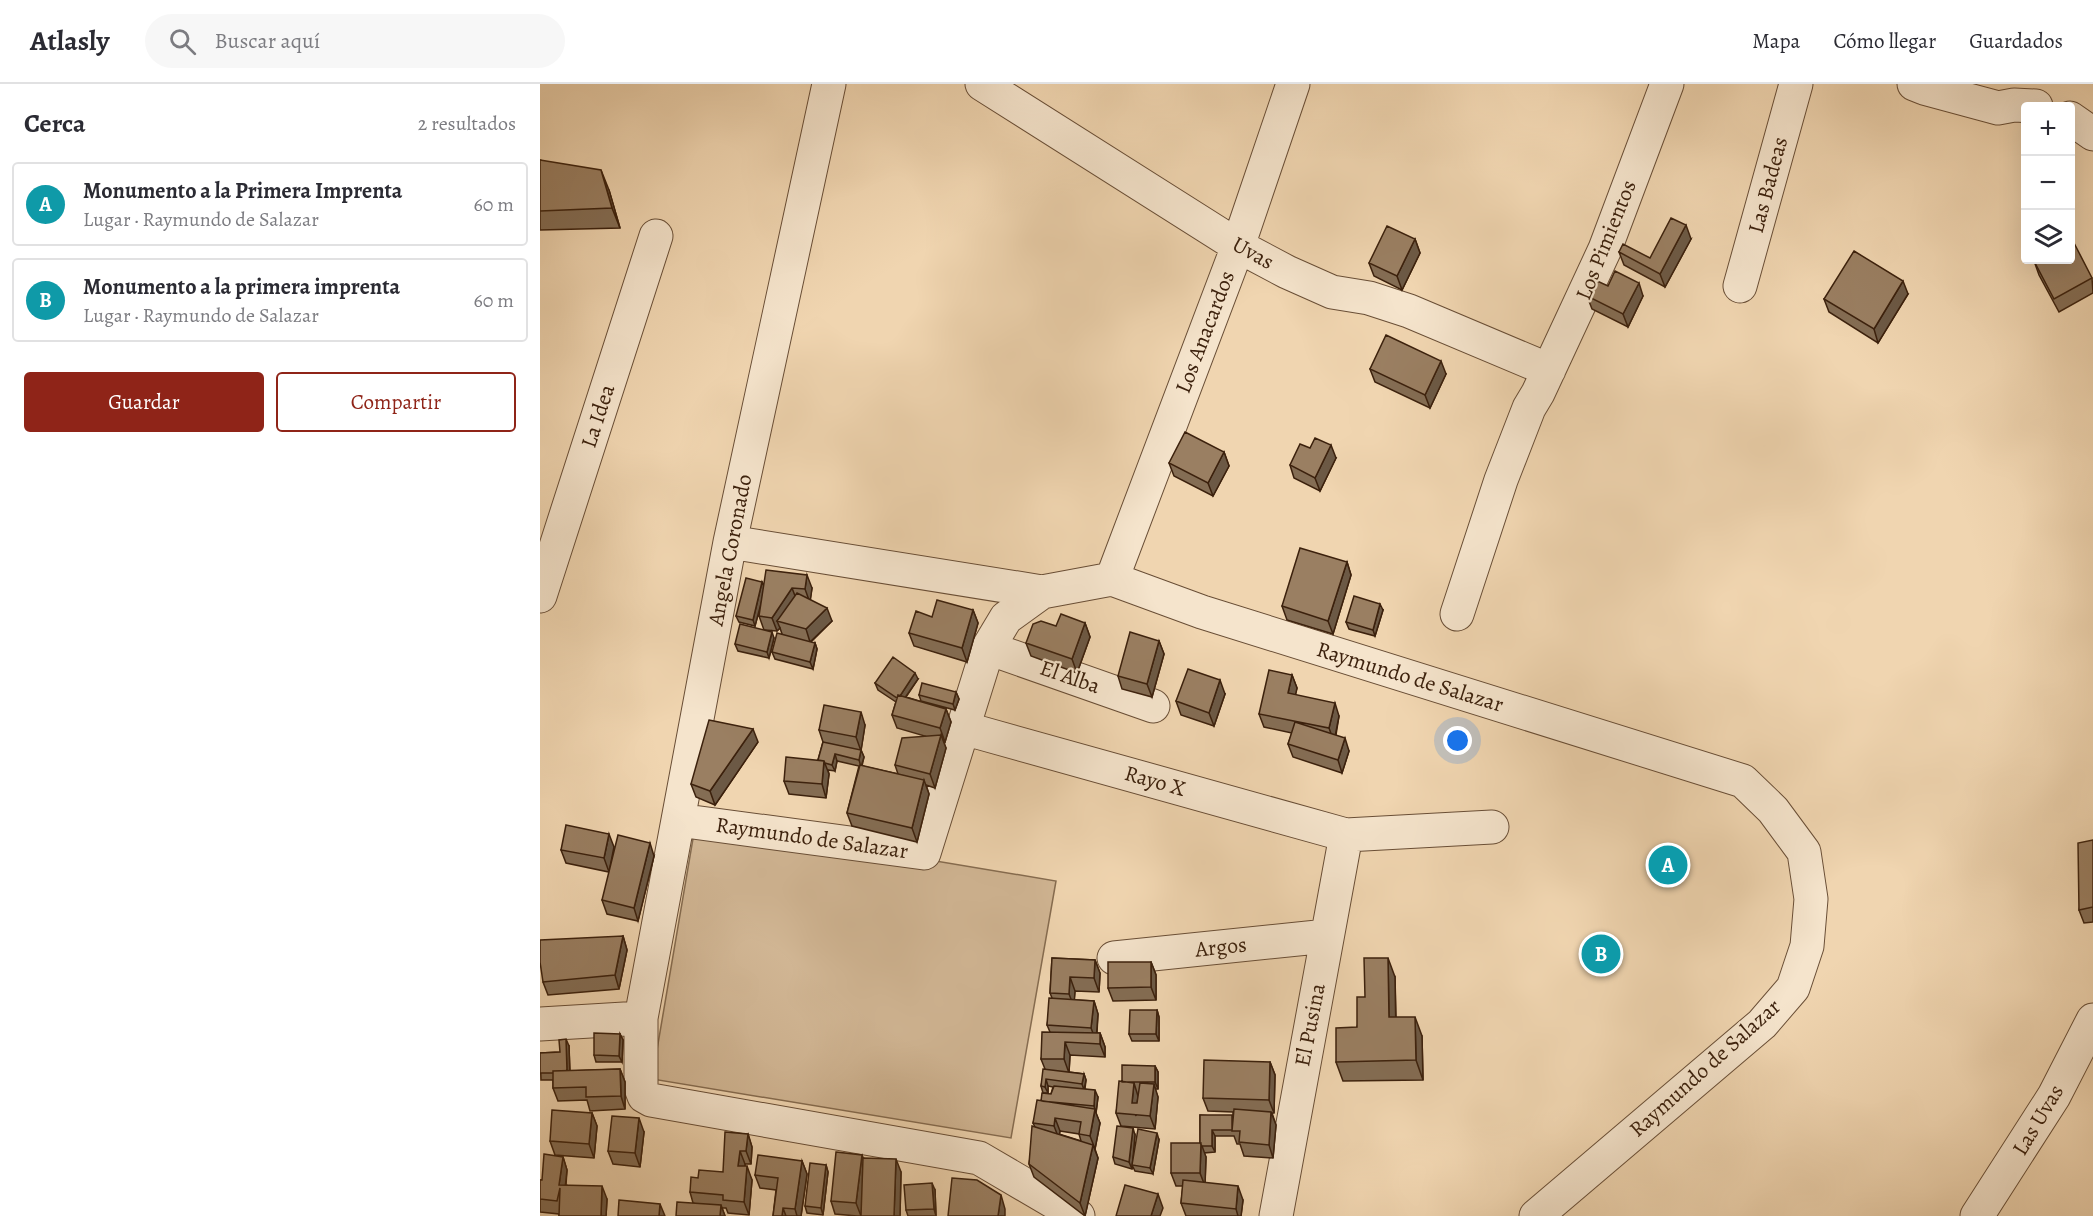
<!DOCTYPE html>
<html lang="es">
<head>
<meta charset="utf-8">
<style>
	body { margin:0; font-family:Alegreya,serif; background:#f7f7f7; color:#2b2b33 }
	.controls { position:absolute; right:18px; top:18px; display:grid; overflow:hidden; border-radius:6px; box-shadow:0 6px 24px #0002 }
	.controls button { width:54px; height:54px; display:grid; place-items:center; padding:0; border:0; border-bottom:2px solid #e1e1e2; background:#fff; color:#2b2b33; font:30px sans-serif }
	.you { position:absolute; left:918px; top:657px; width:21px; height:21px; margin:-15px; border:4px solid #fff; border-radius:50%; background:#1a73e8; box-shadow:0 0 0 9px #1a73e833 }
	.badge { display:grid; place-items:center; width:39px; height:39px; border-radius:50%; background:#8f2418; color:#fff; font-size:20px; font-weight:700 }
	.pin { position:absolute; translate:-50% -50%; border:3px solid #fff; box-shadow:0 2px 6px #0006 }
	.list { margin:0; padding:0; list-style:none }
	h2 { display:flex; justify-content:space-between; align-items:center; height:78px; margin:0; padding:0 24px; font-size:26px }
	h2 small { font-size:20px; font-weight:400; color:#7c7c81 }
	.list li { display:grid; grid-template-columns:39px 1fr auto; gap:18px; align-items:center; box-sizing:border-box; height:84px; margin:0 12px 12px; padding:0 12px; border:2px solid #e1e1e2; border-radius:6px }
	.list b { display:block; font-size:22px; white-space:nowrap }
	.list p { margin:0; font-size:20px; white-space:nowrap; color:#7c7c81 }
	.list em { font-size:20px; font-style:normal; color:#7c7c81 }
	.actions { display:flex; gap:12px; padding:18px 24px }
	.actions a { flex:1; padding:14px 0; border:2px solid #8f2418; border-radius:6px; text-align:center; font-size:21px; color:#8f2418 }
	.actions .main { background:#8f2418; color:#fff }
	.icon { flex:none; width:33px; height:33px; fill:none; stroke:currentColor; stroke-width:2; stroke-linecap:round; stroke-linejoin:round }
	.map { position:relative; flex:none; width:1553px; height:1132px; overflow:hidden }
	header { display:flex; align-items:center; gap:36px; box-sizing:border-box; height:84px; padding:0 30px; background:#fff; border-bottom:2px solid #e1e1e2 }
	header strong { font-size:28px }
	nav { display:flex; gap:33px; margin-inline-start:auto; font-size:21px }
	.search { width:420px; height:54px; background:#f7f7f7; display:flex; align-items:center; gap:15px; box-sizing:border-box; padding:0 21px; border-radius:33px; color:#7c7c81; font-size:22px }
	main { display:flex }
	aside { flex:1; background:#fff }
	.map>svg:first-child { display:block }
	.grass { fill:#d1b694; stroke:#866c50; stroke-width:1.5 }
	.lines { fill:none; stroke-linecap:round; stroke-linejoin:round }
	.minor-casing { stroke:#694e36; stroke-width:35 }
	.minor { stroke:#f5e4cc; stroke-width:33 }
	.wall { fill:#846d54; stroke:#3c210d; stroke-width:1.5; fill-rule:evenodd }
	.shaded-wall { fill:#6c5945; stroke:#3c210d; stroke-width:1.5 }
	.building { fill:#9a7f62; stroke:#3c210d; stroke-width:1.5 }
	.labels { text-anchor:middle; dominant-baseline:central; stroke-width:4.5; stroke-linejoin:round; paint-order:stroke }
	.street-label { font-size:22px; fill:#3c210d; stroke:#f5e4cc }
</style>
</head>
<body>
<header>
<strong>Atlasly</strong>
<div class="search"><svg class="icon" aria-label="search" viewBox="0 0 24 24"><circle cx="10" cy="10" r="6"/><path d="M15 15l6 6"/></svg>Buscar aquí</div>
<nav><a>Mapa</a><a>Cómo llegar</a><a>Guardados</a></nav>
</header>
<main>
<aside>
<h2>Cerca<small>2 resultados</small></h2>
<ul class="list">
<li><span class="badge" style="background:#0f9aa8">A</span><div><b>Monumento a la Primera Imprenta</b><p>Lugar · Raymundo de Salazar</p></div><em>60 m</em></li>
<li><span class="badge" style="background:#0f9aa8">B</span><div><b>Monumento a la primera imprenta</b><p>Lugar · Raymundo de Salazar</p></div><em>60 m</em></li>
</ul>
<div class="actions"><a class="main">Guardar</a><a>Compartir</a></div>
</aside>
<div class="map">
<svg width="1553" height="1132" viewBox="0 0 1553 1132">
	<rect width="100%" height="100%" fill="#f0d5b0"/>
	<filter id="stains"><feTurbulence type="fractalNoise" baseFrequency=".00333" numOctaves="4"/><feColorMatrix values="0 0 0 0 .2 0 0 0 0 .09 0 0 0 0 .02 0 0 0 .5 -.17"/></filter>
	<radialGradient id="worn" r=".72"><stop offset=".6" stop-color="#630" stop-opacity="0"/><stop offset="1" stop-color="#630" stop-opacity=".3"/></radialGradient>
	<path class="grass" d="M156,737L516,797L471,1054L112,995Z"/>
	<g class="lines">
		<g class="minor-casing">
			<path id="minor" d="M289,0L190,458L138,736L101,934V1004L104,1012L111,1016L439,1074L538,1132
				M442,0L698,162L747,188L792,208L829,214L869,227L1009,286
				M1374,0L1384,4L1458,24L1474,21L1496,22
				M1530,34L1553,50
				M1200,202L1256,0
				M190,458L502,508
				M572,495L698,162L753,0
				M0,512L116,152
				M917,530L961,396L989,324L998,309L1065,165L1127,0
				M448,564L613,622
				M423,644L806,751L952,743
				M138,736L384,769L448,564L466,534L502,508L572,495L662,528L1203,697L1233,726L1264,768L1271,815L1267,862L1253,904L1222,940L996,1132
				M574,874L787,852
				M0,940L101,934
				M736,1132L806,751
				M1437,1132L1514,1012L1553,936"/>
		</g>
		<use href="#minor" class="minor"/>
	</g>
	<path class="wall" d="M0,76L69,106L80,144L0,146Z
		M875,155L880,169L862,206L834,192L829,179Z
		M1151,155L1125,203L1084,181L1079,168L1110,174Z
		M1494,177L1552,194L1553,209L1519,228L1499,191Z
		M1068,202L1103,212L1088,243L1052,225L1047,212Z
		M1368,210L1338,259L1289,228L1284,215Z
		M830,285L906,290L890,324L835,298Z
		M684,368L689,382L673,412L634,392L629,379Z
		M796,374L780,407L754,394L750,381Z
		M807,478L811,491L793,550L747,536L742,522Z
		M222,498L224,501L272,504L270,516L292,537L271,558L275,559L277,565L273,585L235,575L232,568L242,550L240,544L237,547L224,546L234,554L229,574L198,567L195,560L224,546L219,532L220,523L215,542L199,538L196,532Z
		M433,526L438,539L427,578L374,562L369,549L392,533Z
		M843,526L835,552L809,545L806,538Z
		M545,539L550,553L537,589L491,572L486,559L516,542Z
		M619,557L624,570L612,613L582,605L578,592Z
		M752,591L757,604L755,611L799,632L796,651L809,667L802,689L753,673L748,660L752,649L724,643L719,630Z
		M378,595L366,613L406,625L411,638L405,658L403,657L406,664L395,704L386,701L389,710L377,758L312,742L307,729L319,682L297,677L295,687L288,686L289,690L286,714L249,710L244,697L278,676L283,658L279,646L325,641L321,666L324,673L322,682L358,690L355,681L385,652L357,644L352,631L356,618L338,606L335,599Z
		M416,608L419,615L415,626L381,617L379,611Z
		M685,610L674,642L641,631L636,617Z
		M218,658L175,721L156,713L151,700Z
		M1553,756V838L1544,839L1539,826Z
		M74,763L69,788L26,779L21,766Z
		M114,772L98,837L67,830L62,816Z
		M83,852L87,866L79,905L8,911L3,898Z
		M512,874L555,876L560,889L559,908L535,907L534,916L554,917L558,930L557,949H560L565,963V973L530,971L529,988L544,990L546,996L545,1005L558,1013L556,1029L560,1039L555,1065L558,1074L545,1132L494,1093L489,1080L495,1043L493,1039L501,1017L511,1010L513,1003L508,1002V1009H503L501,1002L505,985L501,975L510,948L507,941L512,914L510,909ZM520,1047L539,1050L541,1057L519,1050Z
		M611,878L616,891V916L573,917L568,904Z
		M855,893L856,933L882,952L883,996L803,997L796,978L817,943L825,913Z
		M617,926L619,933V957H592L589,950Z
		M80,950L83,956L82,978H56L54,971Z
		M29,962L30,987L80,985L85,998V1025L50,1027L47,1016L18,1017L13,1004V996H1L0,969L20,968Z
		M730,978L735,991L734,1029H732L736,1041L733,1074L704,1072L700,1060H697L694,1052H675V1068L664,1069L666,1073L665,1099L703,1116L701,1132H646L641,1119L643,1102H636L631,1089L660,1059V1031L693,1034V1028L668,1027L663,1014Z
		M615,982L618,988V1005H615L618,1013L615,1045L581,1042L576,1029L582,998Z
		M52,1029L57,1042L54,1074L15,1071L10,1057Z
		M104,1048L100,1083L73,1080L68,1067Z
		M208,1050L212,1063L211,1080H205V1082L212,1096L209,1131L188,1129L186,1124H182L185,1132L153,1119L150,1108L158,1094L183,1088Z
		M595,1051L592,1080L619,1056L613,1090L595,1087L592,1081V1085L575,1080L573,1073Z
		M322,1071L323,1074L361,1088L360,1132H317L295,1130L291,1117Z
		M23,1073L27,1086L26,1101L67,1115L66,1132H19V1130L0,1128V1096H2Z
		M262,1077L267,1090L261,1132H233L236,1106L220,1104L215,1091Z
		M286,1081L288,1088L283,1131L267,1129L265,1122Z
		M395,1106L396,1132H368L366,1126Z"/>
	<path class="shaded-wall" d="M61,86L69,106L80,144L72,124Z
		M1146,141L1151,155L1125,203L1120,190Z
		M875,155L880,169L862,206L857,192Z
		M1363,197L1368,210L1338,259L1334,245Z
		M1099,199L1103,212L1088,243L1083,230Z
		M901,277L906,290L890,324L885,311Z
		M791,361L796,374L780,407L775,394Z
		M684,368L689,382L673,412L668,399Z
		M807,478L811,491L793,550L788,537Z
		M267,491L272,504L270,519L265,505Z
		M222,498L225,505L215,542L213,536Z
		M252,504L257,517L237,537L240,544L237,547L232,534Z
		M840,520L843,526L835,552L833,546Z
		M287,524L292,537L270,558L266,545Z
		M433,526L438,539L427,578L422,564Z
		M545,539L550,553L537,589L532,575Z
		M232,548L234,554L229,574L227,568Z
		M619,557L624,570L612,613L607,600Z
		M275,559L277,565L273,585L270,578Z
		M375,589L378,595L360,621L358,615Z
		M752,591L757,604L753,623L748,609Z
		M680,596L685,610L674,642L669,629Z
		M416,608L419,615L415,626L413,620Z
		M795,619L799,632L794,658L789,644Z
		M406,625L411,638L405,658L400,644Z
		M321,628L325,641L321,667L316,653Z
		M213,645L218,658L175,721L170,707Z
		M401,651L406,664L395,704L390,690Z
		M805,654L809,667L802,689L798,676Z
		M321,666L324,673L321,683L319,676Z
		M295,670L297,677L295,687L292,681Z
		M284,677L289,690L286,714L282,700Z
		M384,696L389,710L377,758L372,744Z
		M69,750L74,763L69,788L64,774Z
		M110,759L114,772L98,837L94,824Z
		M83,852L87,866L79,905L75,891Z
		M848,874L855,893L856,953L849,933Z
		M555,876L560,889L559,908L554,894Z
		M611,878L616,891V916L611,903Z
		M530,893L535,907L534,923L529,910Z
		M554,917L558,930L556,957L551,944Z
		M617,926L619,933V957L616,950Z
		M875,933L882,952L883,996L876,976Z
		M560,949L565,963V973L560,960Z
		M80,950L83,956L82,978L79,972Z
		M26,955L29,962L30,995L27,989Z
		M525,958L530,971L529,989L524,975Z
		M730,978L735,991L734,1029L729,1016Z
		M615,982L618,988V1005L615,998Z
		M80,985L85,998V1025L81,1012Z
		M544,990L546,996L544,1006L542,1000Z
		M506,995L508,1002V1009L505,1003Z
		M594,999L598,1012L596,1032L592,1019Z
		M614,1000L618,1013L615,1045L610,1032Z
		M555,1006L558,1013L556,1029L560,1039L555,1065L550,1052L555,1026L554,1022Z
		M731,1028L736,1041L733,1074L729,1061Z
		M52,1029L57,1042L54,1074L49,1060Z
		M99,1034L104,1048L100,1083L95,1069Z
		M515,1034L520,1047L519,1055L514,1042Z
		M593,1044L595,1051L592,1085L589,1078Z
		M672,1046L675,1052V1068L672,1062Z
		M617,1049L619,1056L613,1090L610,1084Z
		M208,1050L212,1063L211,1080L206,1067Z
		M661,1059L666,1073L665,1102L660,1089Z
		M553,1061L558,1074L545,1132L540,1119Z
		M200,1067L205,1080L203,1095L198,1082Z
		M322,1071L326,1084L321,1132L316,1119Z
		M23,1073L27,1086L24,1114L19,1101Z
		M356,1075L361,1088L360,1132H354Z
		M262,1077L267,1090L261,1132H257L255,1125Z
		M286,1081L288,1088L283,1131L281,1124Z
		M207,1082L212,1096L209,1131L204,1118Z
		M392,1099L395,1106L396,1132L394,1125Z
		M62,1102L67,1115L66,1132H61Z
		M698,1102L703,1116L701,1132H698L696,1125Z
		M618,1110L623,1124L620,1132H611Z
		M461,1111L465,1125V1132H458Z
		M120,1120L125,1132H119Z
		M181,1121L185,1132H180Z
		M243,1124L246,1132H242Z"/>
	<path class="building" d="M0,76L61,86L72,124L0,127Z
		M1131,134L1146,141L1120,190L1079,168L1083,160L1110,174Z
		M847,142L875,155L857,192L829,179Z
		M1533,157L1552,194L1514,215L1494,177L1497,176H1530V158Z
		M1314,167L1363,197L1334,245L1284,215Z
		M1075,187L1099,199L1083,230L1047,212L1055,196L1068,202Z
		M846,251L901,277L885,311L830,285Z
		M645,348L684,368L668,399L629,379Z
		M775,354L791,361L775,394L750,381L760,360L770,364Z
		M760,464L807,478L788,537L742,522Z
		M226,486L267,491L265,505L252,504L232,534L219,532Z
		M206,494L222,498L213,536L196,532Z
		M257,509L287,524L266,545L237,537Z
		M814,512L840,520L833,546L806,538Z
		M397,516L433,526L422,564L369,549L376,527L392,533Z
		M521,530L545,539L532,575L486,559L493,540L501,537L516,542Z
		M200,540L232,548L227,568L195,560Z
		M590,548L619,557L607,600L578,592Z
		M237,549L275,559L270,578L232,568Z
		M353,573L375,589L360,612L358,611L357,614L335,599Z
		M648,585L680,596L669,629L636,617Z
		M729,586L752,591L748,609L795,619L789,644L719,630Z
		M382,599L416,608L413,620L379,611Z
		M358,611L406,625L400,644L352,631Z
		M284,621L321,628L316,653L279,646Z
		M169,636L213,645L170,707L151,700Z
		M755,638L805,654L798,676L748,660Z
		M401,651L390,690L355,681L362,654Z
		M283,658L321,666L319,676L295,670L292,681L285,679L284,677L278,676Z
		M246,673L284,677L282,700L244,697Z
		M320,681L384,696L372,744L307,729Z
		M26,741L69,750L64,774L21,766Z
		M78,751L110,759L94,824L62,816Z
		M1553,756V823L1539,826L1538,759Z
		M83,852L75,891L3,898L0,878V856Z
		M512,874L555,876L554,894L530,893L529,910L510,909Z
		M824,874H848L849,933H875L876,976L796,978V944L817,943V913H825Z
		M568,878H611V903L568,904Z
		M509,914L554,917L551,944L507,941Z
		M590,926H617L616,950H589Z
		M502,948L560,949V960L525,958L524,975H501Z
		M54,949L80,950L79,972L54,971Z
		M26,955L27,987H13V989H0V969L20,968L19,956Z
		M664,976L730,978L729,1016L663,1014Z
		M582,981L615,982V998H582Z
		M80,985L81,1012L46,1013V1003L13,1004V987Z
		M503,985L544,990L542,1000L506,995L505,1003L501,1002Z
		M579,997L594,999L592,1019H597L600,999L614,1000L610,1032L576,1029Z
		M514,1002L555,1006L554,1022L501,1017L502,1009L511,1010Z
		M497,1016L555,1025L550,1052L539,1050L541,1038L515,1034L514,1042L493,1039Z
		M694,1025L731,1028L729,1061L699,1058L700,1047H692Z
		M12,1026L52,1029L49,1060L10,1057Z
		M660,1031H692V1046H672V1062H662L660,1059Z
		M72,1032L99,1034L95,1069L68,1067Z
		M492,1042L553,1061L540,1119L489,1080Z
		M577,1042L593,1044L589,1078L573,1073Z
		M598,1045L617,1049L610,1084L592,1081Z
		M185,1048L208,1050L206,1067H200L198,1082H207L204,1118L183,1116V1111L150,1108L151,1093L158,1094L159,1086L183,1088Z
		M631,1059H661L660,1089H631Z
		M296,1068L322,1071L316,1119L291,1117Z
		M4,1070L23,1073L19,1101L62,1102L61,1132H19L20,1104L17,1117L0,1115V1096H2Z
		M218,1071L262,1077L255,1125L243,1124L242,1132H233L238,1094L215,1091Z
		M323,1074L356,1075L354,1132H321Z
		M270,1079L286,1081L281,1124L265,1122Z
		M412,1094L437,1096L461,1111L458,1132H408Z
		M643,1096L698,1102L696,1125L641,1119Z
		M392,1099L394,1125L366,1126L364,1101Z
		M585,1101L618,1110L611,1132H576Z
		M79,1116L120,1120L119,1132H78Z
		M137,1118L181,1121L180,1132H136Z"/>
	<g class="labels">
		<g class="street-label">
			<text transform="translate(1228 101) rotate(-75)">Las Badeas</text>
			<text transform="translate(1066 156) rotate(-68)">Los Pimientos</text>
			<text transform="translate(713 169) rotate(29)">Uvas</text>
			<text transform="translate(665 248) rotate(-69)">Los Anacardos</text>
			<text transform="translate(58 332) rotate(-72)">La Idea</text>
			<text transform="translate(190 466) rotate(-79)">Angela Coronado</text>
			<text transform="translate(530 593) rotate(19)">El Alba</text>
			<text transform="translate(870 593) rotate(17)">Raymundo de Salazar</text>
			<text transform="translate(615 697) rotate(16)">Rayo X</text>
			<text transform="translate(272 754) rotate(8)">Raymundo de Salazar</text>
			<text transform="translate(681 863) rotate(-6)">Argos</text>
			<text transform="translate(770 941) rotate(-79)">El Pusina</text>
			<text transform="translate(1165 984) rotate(-42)">Raymundo de Salazar</text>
			<text transform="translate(1498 1036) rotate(-59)">Las Uvas</text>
		</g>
	</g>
	<rect width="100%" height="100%" filter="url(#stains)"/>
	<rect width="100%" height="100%" fill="url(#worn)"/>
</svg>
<div class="controls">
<button>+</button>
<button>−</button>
<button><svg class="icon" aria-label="layers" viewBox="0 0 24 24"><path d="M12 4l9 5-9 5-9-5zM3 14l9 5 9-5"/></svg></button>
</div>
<div class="you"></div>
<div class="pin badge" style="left:1128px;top:781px;background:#0f9aa8">A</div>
<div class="pin badge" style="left:1061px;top:870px;background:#0f9aa8">B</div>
</div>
</main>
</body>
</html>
